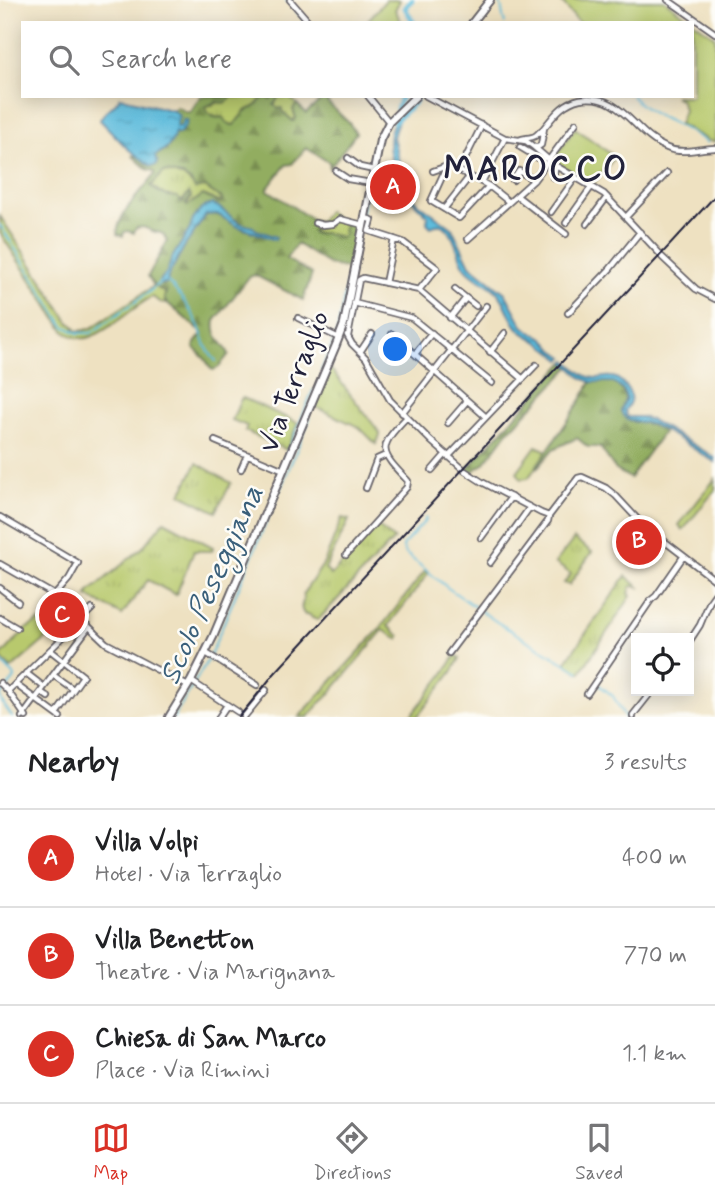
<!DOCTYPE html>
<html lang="en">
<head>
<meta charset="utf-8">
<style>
	body { margin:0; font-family:Mynerve,sans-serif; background:#f6f6f6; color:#202124 }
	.controls { position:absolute; right:21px; bottom:21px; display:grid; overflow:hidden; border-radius:0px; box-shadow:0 4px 18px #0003 }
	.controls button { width:63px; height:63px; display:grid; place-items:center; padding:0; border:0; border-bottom:2px solid #e0e0e0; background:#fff; color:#202124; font:35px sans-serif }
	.you { position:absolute; left:396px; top:350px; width:24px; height:24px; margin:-18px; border:5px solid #fff; border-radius:50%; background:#1a73e8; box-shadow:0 0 0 10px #1a73e833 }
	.badge { display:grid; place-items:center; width:46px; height:46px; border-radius:50%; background:#d93025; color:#fff; font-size:23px; font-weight:700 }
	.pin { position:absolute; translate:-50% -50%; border:4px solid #fff; box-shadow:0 2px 7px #0006 }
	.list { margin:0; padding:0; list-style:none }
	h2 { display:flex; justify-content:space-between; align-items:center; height:91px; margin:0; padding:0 28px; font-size:30px }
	h2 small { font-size:23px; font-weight:400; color:#757577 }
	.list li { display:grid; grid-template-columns:46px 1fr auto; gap:21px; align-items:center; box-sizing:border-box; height:98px; padding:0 28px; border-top:2px solid #e0e0e0 }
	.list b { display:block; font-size:26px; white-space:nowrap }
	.list p { margin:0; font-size:23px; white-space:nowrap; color:#757577 }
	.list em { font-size:23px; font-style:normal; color:#757577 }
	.icon { flex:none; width:38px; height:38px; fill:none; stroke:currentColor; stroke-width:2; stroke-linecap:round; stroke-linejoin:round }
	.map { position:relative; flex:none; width:715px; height:717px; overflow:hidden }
	.search { position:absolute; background:#fff; box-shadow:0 4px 18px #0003; left:21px; right:21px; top:21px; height:77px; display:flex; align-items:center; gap:18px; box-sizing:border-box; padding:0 24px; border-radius:0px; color:#757577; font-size:26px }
	.sheet { height:385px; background:#fff }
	nav { display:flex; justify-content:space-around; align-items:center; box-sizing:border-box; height:98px; border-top:2px solid #e0e0e0; background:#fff; font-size:19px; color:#757577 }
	nav a { display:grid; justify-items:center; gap:4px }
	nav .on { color:#d93025 }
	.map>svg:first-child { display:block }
	.grass { fill:url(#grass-tufts); stroke:#6d7654; stroke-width:2 }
	.forest { fill:url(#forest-firs); stroke:#5a684e; stroke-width:2; fill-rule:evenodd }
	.park { fill:#b8c96d; stroke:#6d7654; stroke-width:2 }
	.water { fill:url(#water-ripples); stroke:#406f8c; stroke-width:2 }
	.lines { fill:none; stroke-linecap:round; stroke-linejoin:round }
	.stream { stroke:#5ebcdc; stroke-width:2 }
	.river { stroke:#5ebcdc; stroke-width:5 }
	.minor-casing { stroke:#69656a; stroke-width:8 }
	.major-casing { stroke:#69656a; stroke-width:10 }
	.minor { stroke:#fff; stroke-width:4.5 }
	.major { stroke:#fff; stroke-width:6 }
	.rail { stroke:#22223b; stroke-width:2 }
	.labels { text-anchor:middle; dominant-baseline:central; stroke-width:5; stroke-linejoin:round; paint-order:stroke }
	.street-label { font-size:28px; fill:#22223b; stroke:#fdfcf7 }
	.water-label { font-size:30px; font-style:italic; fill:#3a607b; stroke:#fdfcf7 }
	.district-label { font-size:35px; font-weight:bold; letter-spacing:2px; fill:#22223b; stroke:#fdfcf7 }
</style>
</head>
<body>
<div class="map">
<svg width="715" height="717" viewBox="0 0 715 717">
	<defs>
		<pattern id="grass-tufts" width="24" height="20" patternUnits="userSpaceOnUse" patternTransform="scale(1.75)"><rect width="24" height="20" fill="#b8c96d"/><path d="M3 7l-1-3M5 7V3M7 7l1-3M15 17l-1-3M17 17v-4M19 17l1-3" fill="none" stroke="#9eac5f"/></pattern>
		<pattern id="forest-firs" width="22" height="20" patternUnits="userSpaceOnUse" patternTransform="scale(1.75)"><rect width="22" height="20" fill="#92ad60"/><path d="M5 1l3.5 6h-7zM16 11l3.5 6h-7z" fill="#778c50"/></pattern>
		<pattern id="water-ripples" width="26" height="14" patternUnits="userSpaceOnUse" patternTransform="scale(1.75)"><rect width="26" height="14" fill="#5ebcdc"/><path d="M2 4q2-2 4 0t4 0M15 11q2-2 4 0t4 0" fill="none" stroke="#4d98b4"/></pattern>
	</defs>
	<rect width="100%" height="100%" fill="#fdfcf7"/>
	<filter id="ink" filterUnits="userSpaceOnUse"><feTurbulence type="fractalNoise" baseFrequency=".0143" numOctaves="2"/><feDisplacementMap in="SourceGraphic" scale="14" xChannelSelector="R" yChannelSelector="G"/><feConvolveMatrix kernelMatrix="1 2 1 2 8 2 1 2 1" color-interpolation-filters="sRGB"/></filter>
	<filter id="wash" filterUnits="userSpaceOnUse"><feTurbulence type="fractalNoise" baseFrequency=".00686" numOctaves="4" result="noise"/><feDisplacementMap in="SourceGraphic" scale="28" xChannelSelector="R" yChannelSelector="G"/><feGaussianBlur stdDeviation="1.57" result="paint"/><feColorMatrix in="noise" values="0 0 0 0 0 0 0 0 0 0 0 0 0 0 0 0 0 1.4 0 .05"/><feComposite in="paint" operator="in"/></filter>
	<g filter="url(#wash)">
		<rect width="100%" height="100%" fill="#eee1c1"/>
		<path class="grass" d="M233,96H264L255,107L245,111L234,125L228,124L223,117L214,118L204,109L206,105H212L218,102L226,103Z
			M279,96H288L297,104L293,110L296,118L293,121L274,105Z
			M164,172C171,171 176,176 183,176L193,185L205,187L222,199V201L217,202L206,196L187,206L186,205L191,198L189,193L181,202C170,198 160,194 151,185Z
			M328,211L338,221H346L344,229V236L340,238L324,233H312C314,225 323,218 328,211Z
			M0,216L69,322L75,327L74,329L80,331L90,329L154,286L166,294L165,301L166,303H162L152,297C133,306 105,335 86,338C79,339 71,336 65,332L0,233Z
			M330,368L380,433V436L376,444L359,427L313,406Z
			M243,398L298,423L287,450L245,431L247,426L232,420L241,399Z
			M536,446L547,451C540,460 535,470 528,478L521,479L517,472Z
			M197,463L231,483L216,512L181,494Z
			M715,479V490L683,530L679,525Z
			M342,518L349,520L325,569L331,575L377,526L394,539L318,620L312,618L310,615H305C299,608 302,605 304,598L303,594L324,563Z
			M164,521L213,547L212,551H194L176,595L148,580L122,615L87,596L89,594L88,593L142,548Z
			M574,539L592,552L569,585L564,583L571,574L555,563Z
			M425,571L428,573L419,586L388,626L400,636L399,639L383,630L326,698L318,705L308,717H299L378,631Z
			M626,576L639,587L631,586L629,594L631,596L580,673L565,663Z
			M40,621L52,634L11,669L0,657L27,628Z
			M456,655L460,658L452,672L417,717H410L443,675Z"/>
		<path class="forest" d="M201,96H233L226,103L216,102L205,107C206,115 215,119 223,117L226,122L232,125H234L245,111L255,107L264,96L270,99L273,96H279L274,105L278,108H282V111L293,121L296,118L293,109L297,104L306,113L326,96H329L330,97L327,102L349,123L356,133L329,169L330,163L306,148L292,164L286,165L268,188V190L311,219L320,222L322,224L319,227H315L312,231L314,234L324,233L342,237L345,234L343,231L346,221H358L349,269L330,265L297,244L286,259L312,274L303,300L255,275L249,277L215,321C212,336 223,342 229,354L218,368L213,370L210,368L206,360L194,348L195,343L202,334L201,332L165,301L164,297L166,293L154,286L148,276L167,242C163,230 161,234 152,231C144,228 146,226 136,228L134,233L128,231L124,232L123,236L117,234C119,211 142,192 155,174L154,171L147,169L133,156L137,155L151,166L157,165V162L154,156C168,148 171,147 175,131L178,134L181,126L175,127L179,116L174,113V110L177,107L186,112H190ZM164,172C171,171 176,176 183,176L191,182L195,189L205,187L222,199V201L217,202L203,195L187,206L186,204L191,196L189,193L182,202L177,197C166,197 159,193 151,186ZM212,204C222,208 227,216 237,221C249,228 262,232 276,237C262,234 249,232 237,226C224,220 222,212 206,215L184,247L168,276L167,283L160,284L159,282L167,272L172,258L190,229L193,220L202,208Z
			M565,362L570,367L507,433L484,464L471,472L467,469Z
			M591,382H613C627,393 628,394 621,411L630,421C643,421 653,425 664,431L630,478L616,470L600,447H588L577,438L553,449L537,468V465C556,438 576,411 591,382Z"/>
		<path class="park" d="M386,0H400L395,10L402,23H372L368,20Z
			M560,0H664L715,37V142L709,141L679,124L684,110L680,99L674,96H692V23H579Z
			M575,128L615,157L593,184L552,161Z"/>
		<path class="water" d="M120,97L174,111L179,116L176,127L181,126L183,120H187C187,125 182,131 178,134L175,132C172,145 166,149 155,156L157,161V165L151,166L128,149L100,120C104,110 115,107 120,97Z
			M399,116L393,137L400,167L411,195L418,203L452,228L470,265L505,293L523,326L531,332L544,338L554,350L564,357L561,360C554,353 545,346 535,340C529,336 523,334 518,328C508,316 507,301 495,290C486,282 472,277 465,267C457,257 453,214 431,227L427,223L428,216C422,209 413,203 408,195C405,189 407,190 405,184C403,178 398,175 395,170C388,153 385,129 399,116Z
			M212,204L217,206L239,223L253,227L256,230L276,237L275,240L237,226L217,214L206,215L184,247L168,276L167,283L159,284V282L167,272L172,258L190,229L193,220L202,208Z
			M567,360C574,366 580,374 589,377C598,380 603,376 611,377C620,377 633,392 630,401C629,405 627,407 625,411L627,417H641L651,420L714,457L715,462C694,450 673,433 650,424C639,421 625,424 621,411L626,398L624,391L613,382H591L582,378L565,362Z"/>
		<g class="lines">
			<path class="stream" d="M286,0L288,2
				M498,0C504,8 501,16 505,23
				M295,9L306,23
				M632,96C652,120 684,123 707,143
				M369,166L376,141
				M360,221L369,172
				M0,225L64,326L78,333H91L148,293L160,282
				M168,282C178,292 192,311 198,325C204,338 205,350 216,361
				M321,371L337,332L358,227
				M282,466L313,390
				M425,518L426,520L404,544L403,548L405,553L448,588L497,622L579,672
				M0,661L15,676L14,680L0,696
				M597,683L613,696L625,717
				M0,697L2,702L12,717
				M174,717L209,658L310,418"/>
			<path class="river" d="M412,0L405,8L414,23
				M397,109L401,96
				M394,122L415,102L416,100L413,97"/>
		</g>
	</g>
	<g filter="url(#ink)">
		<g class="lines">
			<g class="minor-casing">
				<path id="minor" d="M290,0L310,23
					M668,0L715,33
					M368,96L389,122
					M426,96L505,138L526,141L534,147H538L541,145L544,128
					M519,140C524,138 531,138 535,136C537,135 541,130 543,129C554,116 562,103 580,99C622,92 634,135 667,148C683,155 699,148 715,148
					M520,147L540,159L546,158
					M534,147L556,166L604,194L660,254
					M348,158L360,167L374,170
					M447,166L431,201L459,218L489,186
					M447,166H450L489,186L509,202
					M336,171L348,179L371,183
					M433,171L447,166
					M459,171L482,125
					M553,177L556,166
					M513,180L519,171L534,180
					M482,182L505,138
					M371,187L394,199
					M517,196L566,234
					M444,209L470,176
					M551,212L576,177
					M626,217L667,173
					M365,218L372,220L369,231L403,242L437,268L419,290
					M315,223L323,225L333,224L340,219L363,225
					M566,223L592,186
					M587,224L607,197
					M468,239L534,180L576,123
					M662,257L696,289L715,299
					M385,283L394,239
					M455,289L476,306
					M354,303L412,318L492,383
					M568,313L610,269L640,232
					M298,318L339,338
					M450,318L466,298
					M392,334L486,417
					M347,335L352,344L366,358L390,400L431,441L462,468
					M348,336L359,280L363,278L419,290L523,379
					M360,352L372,334
					M490,352L505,333
					M415,354L432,333
					M402,413L486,306
					M448,423L467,401
					M215,441L284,470
					M448,457L536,365
					M241,469L247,455
					M432,470L445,455
					M465,471L482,482L541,513L549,516L578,478L582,477L606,488L616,496L642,524L715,580
					M366,488L377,459L386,455
					M0,517L78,563L69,579L55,595
					M481,538L511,497
					M346,555L407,487L408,481C379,451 377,448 407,417
					M490,563L530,507
					M0,564L58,597L106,643L188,686
					M0,588L18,602
					M0,618L17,628
					M689,642L700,625L710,601L715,594
					M50,650L83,676L56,714
					M206,653L257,685
					M449,653L548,521L549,516
					M26,673L44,687
					M53,675L73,689
					M191,681L238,712
					M0,683L8,691L26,717
					M15,684L60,717
					M8,691L92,609
					M41,692L48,697
					M587,694L651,600L656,596L683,557
					M22,717L88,628
					M219,717L227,705
					M244,717L266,690
					M633,717V715L652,691"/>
			</g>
			<g class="major-casing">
				<path id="major" d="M472,23L490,0
					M169,717L191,681L213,637L336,345L344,324L380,140L389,122L416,96"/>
			</g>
			<use href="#minor" class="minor"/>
			<use href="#major" class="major"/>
			<path class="rail" d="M239,717L274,674L715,196"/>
		</g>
	</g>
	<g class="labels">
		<g class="street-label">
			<text transform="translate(295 382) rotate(-69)">Via Terraglio</text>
		</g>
		<g class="water-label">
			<text transform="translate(212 585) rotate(-66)">Scolo Peseggiana</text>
		</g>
		<g class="district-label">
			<text x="536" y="170">MAROCCO</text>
		</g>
	</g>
</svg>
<div class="controls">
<button><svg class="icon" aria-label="locate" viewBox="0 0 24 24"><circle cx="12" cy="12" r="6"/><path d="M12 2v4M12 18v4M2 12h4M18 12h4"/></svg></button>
</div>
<div class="you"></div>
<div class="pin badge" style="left:393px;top:187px">A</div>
<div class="pin badge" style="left:639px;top:542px">B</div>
<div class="pin badge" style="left:62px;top:615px">C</div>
<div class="search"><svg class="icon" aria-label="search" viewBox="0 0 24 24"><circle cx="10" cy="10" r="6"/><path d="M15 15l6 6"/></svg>Search here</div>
</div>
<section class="sheet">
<h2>Nearby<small>3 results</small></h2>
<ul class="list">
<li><span class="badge">A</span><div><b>Villa Volpi</b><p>Hotel · Via Terraglio</p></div><em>400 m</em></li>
<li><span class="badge">B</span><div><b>Villa Benetton</b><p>Theatre · Via Marignana</p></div><em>770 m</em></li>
<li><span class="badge">C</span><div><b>Chiesa di San Marco</b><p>Place · Via Rimini</p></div><em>1.1 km</em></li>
</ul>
</section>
<nav>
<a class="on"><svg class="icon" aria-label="map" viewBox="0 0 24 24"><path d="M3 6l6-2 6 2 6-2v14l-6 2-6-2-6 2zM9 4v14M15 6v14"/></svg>Map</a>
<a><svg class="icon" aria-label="directions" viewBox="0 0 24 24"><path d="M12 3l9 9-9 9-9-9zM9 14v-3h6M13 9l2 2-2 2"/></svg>Directions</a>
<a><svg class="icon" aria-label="saved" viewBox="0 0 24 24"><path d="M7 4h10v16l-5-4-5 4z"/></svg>Saved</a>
</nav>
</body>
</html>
